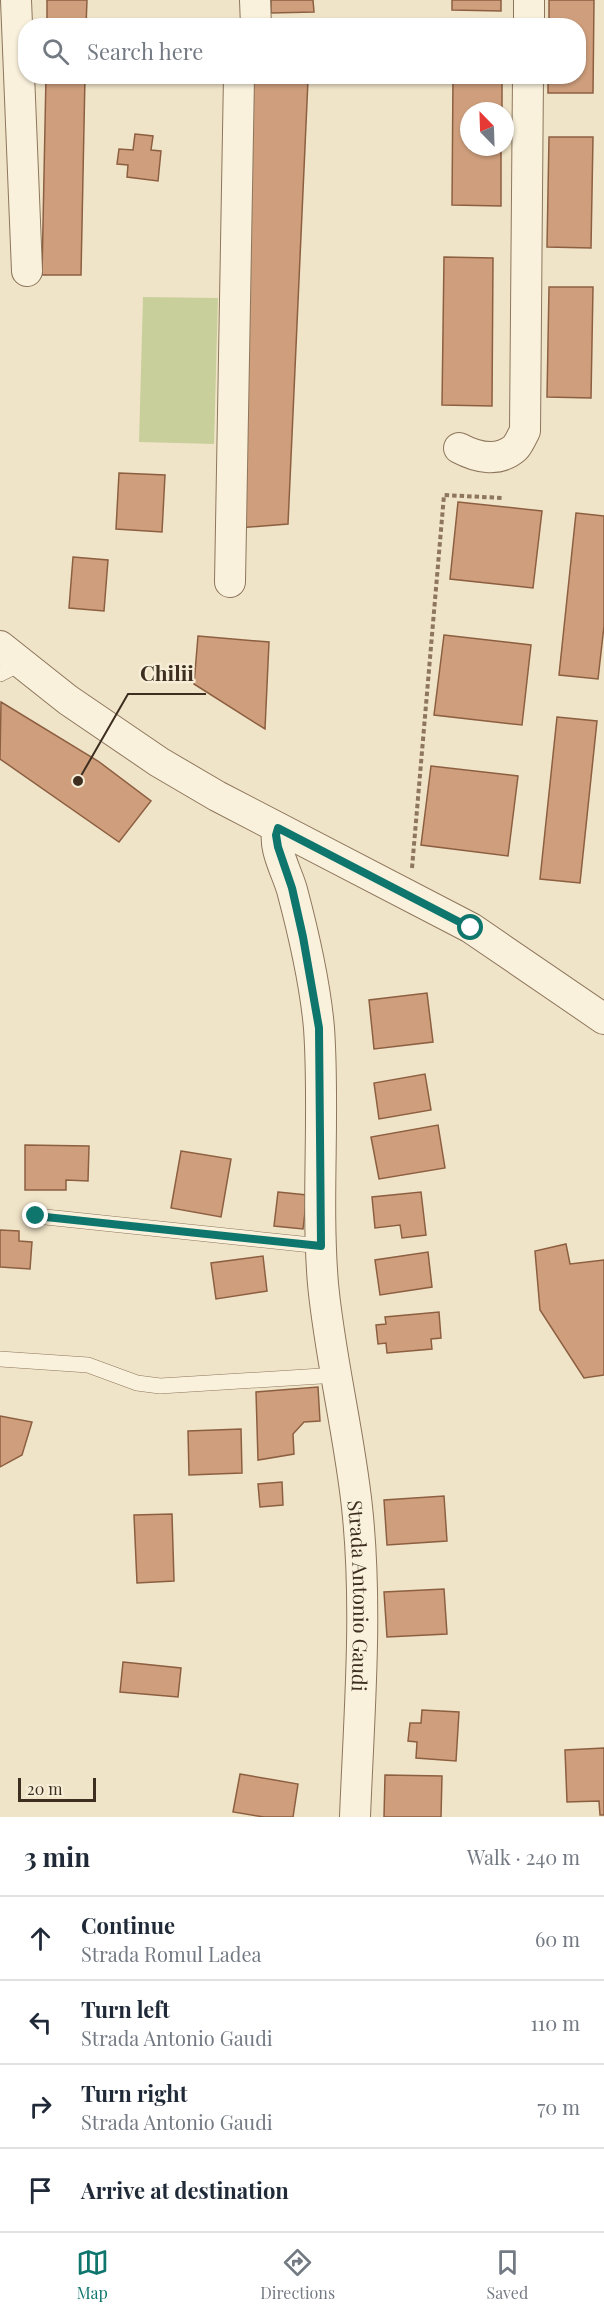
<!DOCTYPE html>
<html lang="en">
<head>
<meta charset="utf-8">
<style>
	body { margin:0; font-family:"Playfair Display",serif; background:#f2f2f3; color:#1f2937 }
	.compass { position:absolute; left:460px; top:102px; width:54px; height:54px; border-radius:50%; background:#fff; box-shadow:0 2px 4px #0004; rotate:337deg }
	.scale { position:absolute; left:18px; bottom:15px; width:78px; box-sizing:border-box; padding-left:6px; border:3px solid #3d2e20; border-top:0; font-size:16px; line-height:21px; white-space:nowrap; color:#3d2e20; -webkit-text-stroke:4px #f7eed8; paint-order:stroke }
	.stop { position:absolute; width:18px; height:18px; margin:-14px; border:4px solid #0f766e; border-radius:50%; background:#fff }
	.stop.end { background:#0f766e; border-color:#fff; box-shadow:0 2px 6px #0008 }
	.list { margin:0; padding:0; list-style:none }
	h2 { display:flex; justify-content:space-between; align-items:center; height:78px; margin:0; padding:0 24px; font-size:26px }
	h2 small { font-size:20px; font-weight:400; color:#747a83 }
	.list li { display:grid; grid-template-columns:39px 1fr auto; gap:18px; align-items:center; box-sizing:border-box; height:84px; padding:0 24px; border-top:2px solid #e0e1e3 }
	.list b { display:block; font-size:22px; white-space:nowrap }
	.list p { margin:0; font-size:20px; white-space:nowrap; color:#747a83 }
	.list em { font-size:20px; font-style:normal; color:#747a83 }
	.icon { flex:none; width:33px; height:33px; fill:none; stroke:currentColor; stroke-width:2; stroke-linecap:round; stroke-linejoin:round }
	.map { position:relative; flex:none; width:604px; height:1817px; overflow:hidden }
	.search { position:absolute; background:#fff; box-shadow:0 2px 4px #0004; left:18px; right:18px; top:18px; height:66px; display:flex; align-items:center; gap:15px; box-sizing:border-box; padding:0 21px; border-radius:24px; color:#747a83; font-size:22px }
	.sheet { height:414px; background:#fff }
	nav { display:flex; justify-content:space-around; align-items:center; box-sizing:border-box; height:84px; border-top:2px solid #e0e1e3; background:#fff; font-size:16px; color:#747a83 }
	nav a { display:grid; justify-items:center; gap:3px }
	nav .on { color:#0f766e }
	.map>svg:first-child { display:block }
	.green { fill:#c9cf9b }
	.building { fill:#cf9f7d; stroke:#8d5f41; stroke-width:1.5 }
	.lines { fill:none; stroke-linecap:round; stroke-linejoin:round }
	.service-casing { stroke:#8d765c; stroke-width:16 }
	.minor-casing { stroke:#8d765c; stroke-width:32 }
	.path { stroke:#8d765c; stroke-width:4; stroke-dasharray:4.5 3; stroke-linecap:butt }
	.service { stroke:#faf1dc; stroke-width:15 }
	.minor { stroke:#faf1dc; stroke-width:30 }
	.route { stroke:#0f766e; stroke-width:8 }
	.labels { text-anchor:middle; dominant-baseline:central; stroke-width:4.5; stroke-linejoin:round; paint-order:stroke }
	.street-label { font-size:20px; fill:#3d2e20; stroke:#f7eed8 }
	.leader { fill:none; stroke:#3d2e20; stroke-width:2 }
	.callout-dot { fill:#3d2e20; stroke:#f7eed8; stroke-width:2 }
	.callout-label { font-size:21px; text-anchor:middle; font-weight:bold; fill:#3d2e20; stroke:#f7eed8; stroke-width:4.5; stroke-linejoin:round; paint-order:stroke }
</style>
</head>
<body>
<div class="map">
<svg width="604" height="1817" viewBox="0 0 604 1817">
	<rect width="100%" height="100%" fill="#f0e4c8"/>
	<path class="green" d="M143,297L218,298L214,444L139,442Z"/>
	<path class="building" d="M47,0H87L86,26H47Z
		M271,0H313L314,12L271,13Z
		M452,0H501V11L452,10Z
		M549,0H594L593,93H548V76H578V26H549Z
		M46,76H85L81,275H42Z
		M251,76H293L308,80L288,524L238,528Z
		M453,76H502V111H469V147H501V206L452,205Z
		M135,134L153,136L151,150L161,151L158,181L127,177L128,165L117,164L119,149L133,150Z
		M549,137H593L591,248L547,247Z
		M444,257L493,258L492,406L442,405Z
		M549,287H593L591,398L547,397Z
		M119,473L165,475L162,532L116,529Z
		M458,502L542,511L533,588L450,579Z
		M576,513L604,516V626L598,679L559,675Z
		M73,557L108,560L104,611L69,608Z
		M444,635L531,645L522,725L434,715Z
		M198,636L269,642L265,729L194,684Z
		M1,702L98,761L151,801L119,842L0,759Z
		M557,717L597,721L580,883L540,879Z
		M431,766L518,776L508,856L421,845Z
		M427,993L433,1042L374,1049L369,1000Z
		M425,1074L431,1110L379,1119L374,1083Z
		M438,1125L445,1168L379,1179L371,1137Z
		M25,1145L89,1146L88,1181L66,1180V1190H25Z
		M181,1151L231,1159L221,1217L171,1208Z
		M278,1192L307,1195L303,1229L274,1226Z
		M421,1192L426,1235L402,1238L400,1225L375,1228L372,1197Z
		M0,1230L19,1231V1241L32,1242L30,1269L0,1267Z
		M566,1244L570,1264L604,1260V1375L584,1378L540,1310L535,1251Z
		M428,1252L432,1287L380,1295L375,1260Z
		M263,1256L267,1291L216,1299L211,1263Z
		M439,1312L441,1338L431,1339L432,1349L387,1353L386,1343L378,1344L376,1325L386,1324L385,1317Z
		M318,1387L320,1421L304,1422L293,1434L294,1454L258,1460L256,1392Z
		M0,1416L32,1422L22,1455L0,1467Z
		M241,1429L242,1473L189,1475L188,1431Z
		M282,1482L283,1505L260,1507L258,1484Z
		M444,1496L447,1541L387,1545L384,1500Z
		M172,1514L174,1581L137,1583L134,1515Z
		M444,1589L447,1634L387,1637L384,1592Z
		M123,1662L181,1668L178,1697L120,1692Z
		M422,1710L459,1712L456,1761L416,1758L417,1742L408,1741L410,1723H421Z
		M604,1748V1815H600L599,1801L567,1802L565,1750Z
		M240,1774L298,1784L293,1817H264L233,1812Z
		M385,1775L442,1776L441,1817H384Z"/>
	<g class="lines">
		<g class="service-casing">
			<path id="service" d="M0,674L22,663
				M36,1216L321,1246
				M0,1359L88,1365L137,1383L160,1386L337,1375"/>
		</g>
		<g class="minor-casing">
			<g id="minor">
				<path d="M16,0L27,271"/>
				<path d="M255,0L256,26"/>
				<path d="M529,26V0"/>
				<path d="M459,448C476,457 498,463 515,448C519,444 522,436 525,431L528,76"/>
				<path d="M230,582L239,76"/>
				<path d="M0,646L68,700L159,762L217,796L471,928L604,1019"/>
				<path id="s1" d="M278,828C272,847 287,872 292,890C304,935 315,982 319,1028C325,1113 316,1199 323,1284C330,1358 349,1432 357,1507C368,1609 359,1714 355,1817"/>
			</g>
		</g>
		<path class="path" d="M412,868L444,495L502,498"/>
		<use href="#service" class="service"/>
		<use href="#minor" class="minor"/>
	</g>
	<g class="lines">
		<path class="route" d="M36,1216L321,1246L319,1028L303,937L292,888L278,847L276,835L278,828L471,928"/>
	</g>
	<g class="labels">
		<g class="street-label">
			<text stroke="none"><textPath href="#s1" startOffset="776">Strada Antonio Gaudi</textPath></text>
		</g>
	</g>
	<path class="leader" d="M78 781L128 694H206"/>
	<circle class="callout-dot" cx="78" cy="781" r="6"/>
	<g class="callout-label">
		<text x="167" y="681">Chilii</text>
	</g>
</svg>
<svg class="compass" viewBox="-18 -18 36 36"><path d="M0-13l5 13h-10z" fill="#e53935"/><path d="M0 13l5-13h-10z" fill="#747a83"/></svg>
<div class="scale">20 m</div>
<div class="stop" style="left:471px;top:928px"></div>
<div class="stop end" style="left:36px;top:1216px"></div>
<div class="search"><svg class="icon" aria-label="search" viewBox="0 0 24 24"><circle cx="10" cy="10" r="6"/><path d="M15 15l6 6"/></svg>Search here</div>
</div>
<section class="sheet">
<h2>3 min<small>Walk · 240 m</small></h2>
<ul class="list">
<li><svg class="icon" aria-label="ahead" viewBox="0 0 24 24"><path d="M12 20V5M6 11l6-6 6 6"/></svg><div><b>Continue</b><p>Strada Romul Ladea</p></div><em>60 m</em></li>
<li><svg class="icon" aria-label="left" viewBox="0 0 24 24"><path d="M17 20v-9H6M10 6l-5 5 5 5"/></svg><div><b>Turn left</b><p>Strada Antonio Gaudi</p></div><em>110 m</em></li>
<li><svg class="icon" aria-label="right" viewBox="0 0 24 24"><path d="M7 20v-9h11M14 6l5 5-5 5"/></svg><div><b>Turn right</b><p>Strada Antonio Gaudi</p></div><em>70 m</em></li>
<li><svg class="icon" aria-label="arrive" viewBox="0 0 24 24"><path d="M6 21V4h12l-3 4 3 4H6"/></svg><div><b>Arrive at destination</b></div></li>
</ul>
</section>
<nav>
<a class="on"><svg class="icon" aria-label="map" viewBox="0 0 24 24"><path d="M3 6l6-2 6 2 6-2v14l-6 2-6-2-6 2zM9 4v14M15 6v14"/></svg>Map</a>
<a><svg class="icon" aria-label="directions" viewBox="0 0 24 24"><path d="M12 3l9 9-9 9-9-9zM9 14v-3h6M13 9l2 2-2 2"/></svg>Directions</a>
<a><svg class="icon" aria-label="saved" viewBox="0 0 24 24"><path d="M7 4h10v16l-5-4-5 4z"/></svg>Saved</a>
</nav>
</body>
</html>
